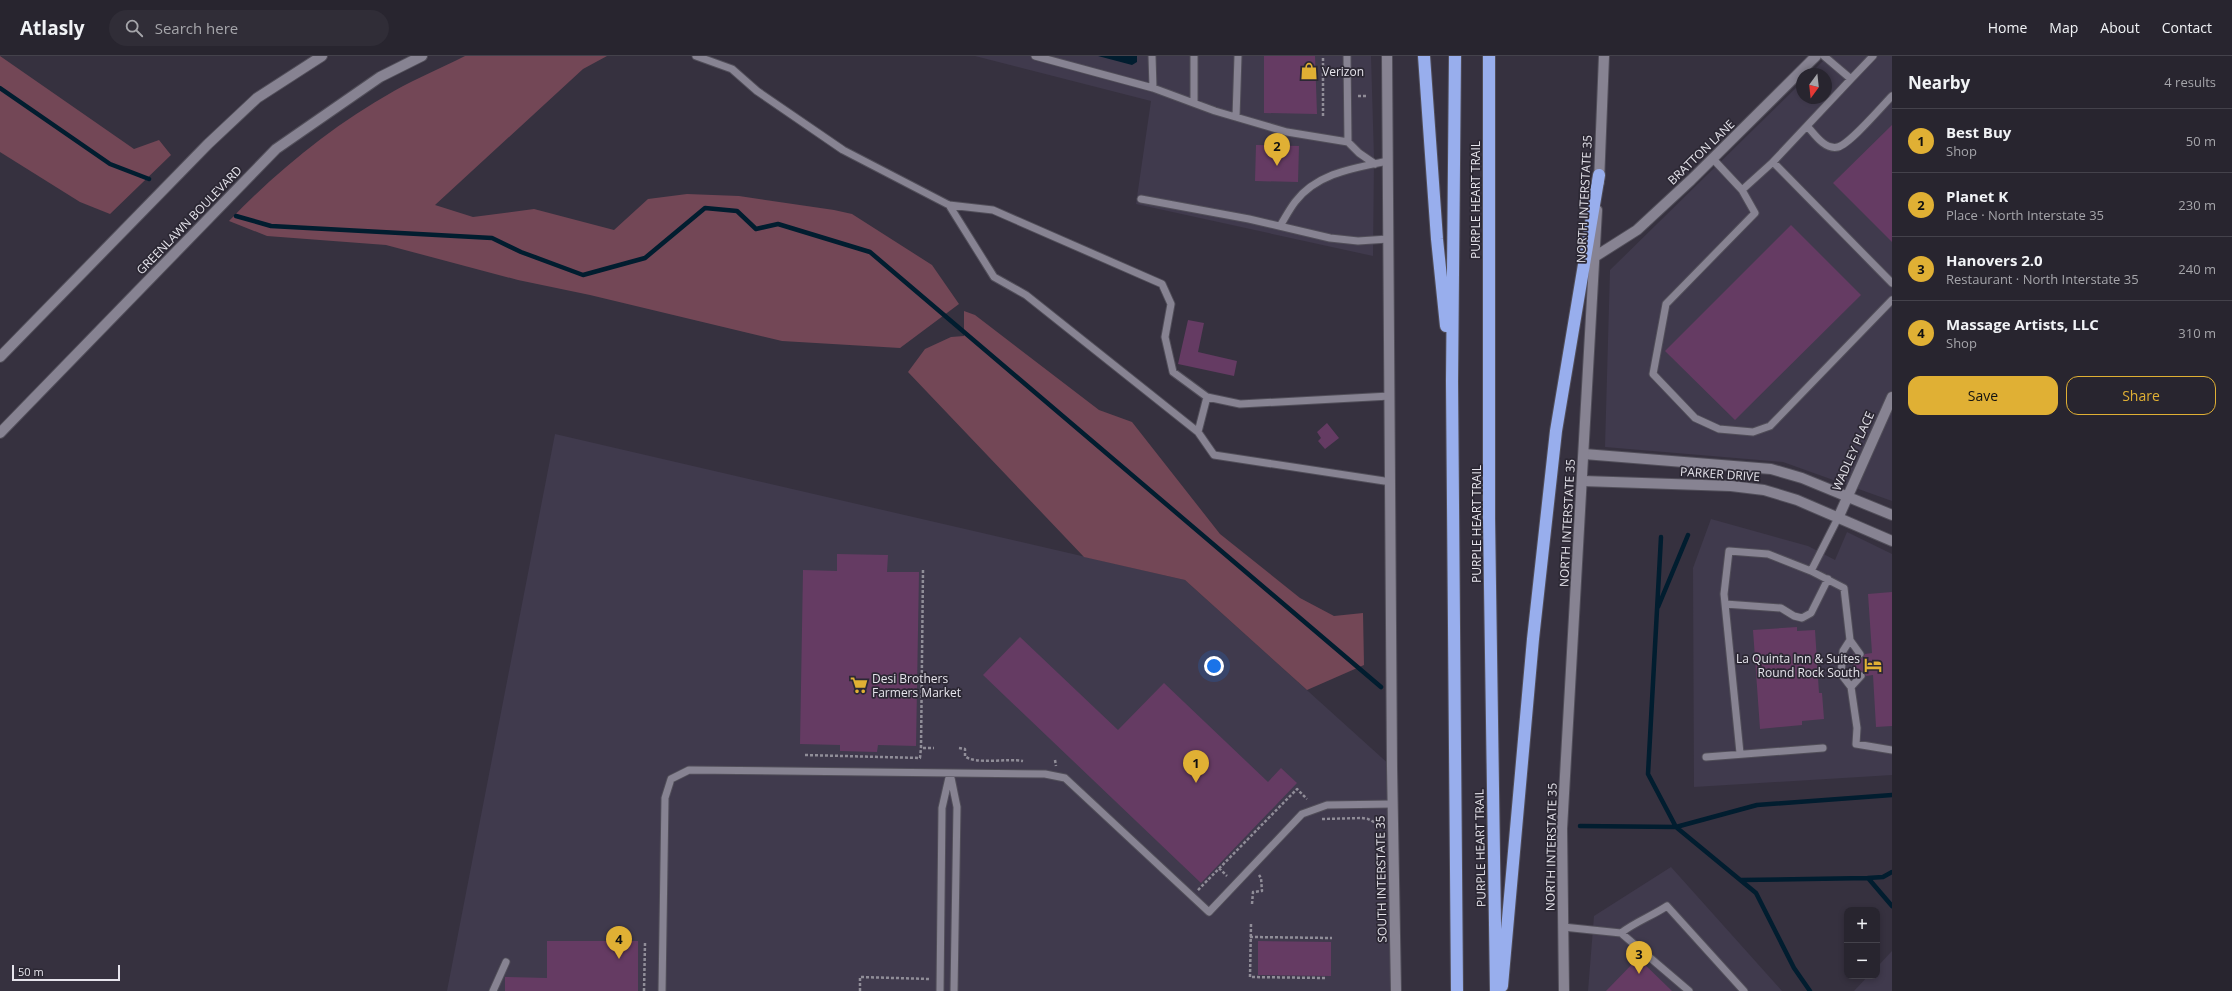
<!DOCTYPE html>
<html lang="en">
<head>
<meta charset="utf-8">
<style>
	body { margin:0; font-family:"Open Sans",sans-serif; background:#302d37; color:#f1f3f6 }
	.controls { position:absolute; right:12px; bottom:12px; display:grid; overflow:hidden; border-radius:8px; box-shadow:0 2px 6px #0003 }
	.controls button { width:36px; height:36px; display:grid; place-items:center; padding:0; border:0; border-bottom:1px solid #44424b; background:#28252f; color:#f1f3f6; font:20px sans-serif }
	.compass { position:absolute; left:1796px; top:12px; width:36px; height:36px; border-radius:50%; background:#28252f; box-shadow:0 2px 6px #0003; rotate:195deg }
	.scale { position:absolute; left:12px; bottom:10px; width:108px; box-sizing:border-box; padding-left:4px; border:2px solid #e6e4ec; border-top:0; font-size:11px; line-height:14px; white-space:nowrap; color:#e6e4ec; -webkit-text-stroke:3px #2c2834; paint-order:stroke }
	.you { position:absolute; left:1214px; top:610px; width:14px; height:14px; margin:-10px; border:3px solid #fff; border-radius:50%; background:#1a73e8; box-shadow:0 0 0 6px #1a73e833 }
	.badge { display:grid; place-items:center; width:26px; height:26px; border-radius:50%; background:#e0b034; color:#111; font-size:13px; font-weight:700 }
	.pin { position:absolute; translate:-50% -33px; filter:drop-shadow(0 1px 2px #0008) }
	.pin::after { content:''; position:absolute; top:21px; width:14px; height:12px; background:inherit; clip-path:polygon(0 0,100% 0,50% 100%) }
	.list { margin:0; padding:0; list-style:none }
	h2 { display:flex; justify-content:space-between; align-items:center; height:52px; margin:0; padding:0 16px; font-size:17px }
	h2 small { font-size:13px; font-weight:400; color:#a5a5aa }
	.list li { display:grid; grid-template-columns:26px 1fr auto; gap:12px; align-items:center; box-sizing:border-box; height:64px; padding:0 16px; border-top:1px solid #44424b }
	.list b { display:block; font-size:15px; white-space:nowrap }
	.list p { margin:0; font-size:13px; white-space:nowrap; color:#a5a5aa }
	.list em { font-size:13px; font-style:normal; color:#a5a5aa }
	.actions { display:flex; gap:8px; padding:12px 16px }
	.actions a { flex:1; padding:9px 0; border:1px solid #e0b034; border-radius:12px; text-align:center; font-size:14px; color:#e0b034 }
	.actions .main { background:#e0b034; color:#111 }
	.icon { flex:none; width:22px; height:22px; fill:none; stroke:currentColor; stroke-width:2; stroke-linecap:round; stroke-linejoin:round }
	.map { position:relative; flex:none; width:1892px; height:935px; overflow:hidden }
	header { display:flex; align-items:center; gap:24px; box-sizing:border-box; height:56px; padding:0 20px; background:#28252f; border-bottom:1px solid #44424b }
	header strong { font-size:19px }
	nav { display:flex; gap:22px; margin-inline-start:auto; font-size:14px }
	.search { width:280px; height:36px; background:#302d37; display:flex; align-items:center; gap:10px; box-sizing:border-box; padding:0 14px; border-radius:22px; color:#a5a5aa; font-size:15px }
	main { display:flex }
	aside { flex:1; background:#28252f }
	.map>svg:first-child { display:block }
	.built { fill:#403a4d }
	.green { fill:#734756 }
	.water { fill:#011d2f }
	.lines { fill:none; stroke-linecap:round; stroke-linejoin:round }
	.stream { stroke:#011d2f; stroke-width:4.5 }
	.building { fill:#653b63 }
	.service-casing { stroke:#514e59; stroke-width:9 }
	.minor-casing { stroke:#514e59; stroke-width:12 }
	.tertiary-casing { stroke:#514e59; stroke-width:12 }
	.secondary-casing { stroke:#514e59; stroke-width:12 }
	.motorway-casing { stroke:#514e59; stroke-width:14 }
	.path { stroke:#908d98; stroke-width:2.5; stroke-dasharray:3 2; stroke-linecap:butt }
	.service { stroke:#878392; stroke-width:7 }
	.minor { stroke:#878392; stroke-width:10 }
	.tertiary { stroke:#878392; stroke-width:10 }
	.secondary { stroke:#878392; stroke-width:10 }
	.motorway { stroke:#98aeed; stroke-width:12 }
	.labels { text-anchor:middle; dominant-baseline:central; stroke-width:3.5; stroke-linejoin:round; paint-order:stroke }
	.poi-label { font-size:12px; fill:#e6e4ec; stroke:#2c2834; text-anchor:start }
	.street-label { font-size:12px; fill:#e6e4ec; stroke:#2c2834 }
</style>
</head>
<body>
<header>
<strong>Atlasly</strong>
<div class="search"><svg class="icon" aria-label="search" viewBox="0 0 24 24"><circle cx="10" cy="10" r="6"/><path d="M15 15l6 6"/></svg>Search here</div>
<nav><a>Home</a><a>Map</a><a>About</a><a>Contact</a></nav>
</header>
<main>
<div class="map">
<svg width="1892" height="935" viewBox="0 0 1892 935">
	<rect width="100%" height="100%" fill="#36313f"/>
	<path class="built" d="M975,0H1371L1374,102L1373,200L1136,148L1151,45Z
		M1828,0H1892V445L1783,406L1605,391L1610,214L1802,26V42H1826V18H1810Z
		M555,378L1185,524L1392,711L1396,935H447Z
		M1711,463L1808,490L1835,504L1847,476L1892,498V719L1694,731L1693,512Z
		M1671,811L1782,935H1588L1594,860Z
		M1892,895V935H1854L1868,920H1877V911Z"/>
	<path class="green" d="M0,0L134,93L159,84L171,99L110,158L80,146L0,96Z
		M465,0H607L583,13L435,149L473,161L534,153L614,174L648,143L687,138L739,140L834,154L852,158L932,209L959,248L900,292L782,285L590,239L518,224L386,189L267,180L229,165C278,114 332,70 394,35C417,22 441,12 465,0Z
		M964,255L975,259L1099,354L1132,366L1220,478L1300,542L1334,560L1363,557L1364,609L1307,634L1185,524L1084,501L908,316L925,293L951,281L964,280Z"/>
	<path class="water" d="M1098,0H1137V6L1132,9Z"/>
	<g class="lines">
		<path class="stream" d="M0,32L110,108L149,123
			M236,160L271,170L492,182L521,196L583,219L645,202L705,152L737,155L756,173L778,168L870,196L1381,631
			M1661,481L1648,718L1676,771L1757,749L1892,739
			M1658,551L1688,479
			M1580,770L1676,771L1756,837L1794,912L1810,935
			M1868,822L1883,821L1892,816
			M1741,824L1868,822L1892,850"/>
	</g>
	<path class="building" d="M1264,0H1315L1317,58L1264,57Z
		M1892,69V186L1833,127Z
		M1256,89L1299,90L1298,126L1255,125Z
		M1791,169L1861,239L1735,364L1665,295Z
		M1188,264L1204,267L1198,296L1237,305L1234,320L1178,308Z
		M1327,367L1339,382L1325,393L1318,385L1321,382L1317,376Z
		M837,498L888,499L887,516H919L916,690L878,689L877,696L840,695V689L800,688L803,514L837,515Z
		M1892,536V670L1876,671L1873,619L1866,620L1864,616L1860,615L1854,620L1853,598L1860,603L1865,598L1872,597L1868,538Z
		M1797,571V575L1815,574L1819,637H1822L1824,663L1802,665V669L1760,673L1753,574Z
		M1020,581L1118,674L1164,627L1268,726L1281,712L1297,727L1201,827L983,619Z
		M547,885H638V935H505V921L547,922Z
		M1258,885L1331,886V920L1258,919Z
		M1638,902L1672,935H1606Z"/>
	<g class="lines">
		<g class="service-casing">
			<path id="service" d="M696,0L732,13L757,35L843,94L949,149L993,154L1162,228L1171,248L1165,281L1173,316L1207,341L1240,348L1390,340
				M1035,0L1153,32
				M1152,0L1153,32L1215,55L1287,76L1348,86L1359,97L1375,108
				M1347,0L1348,86
				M1824,0L1851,23L1873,0
				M1194,47V0
				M1236,61L1238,0
				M1808,71C1815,79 1825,94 1838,91C1850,88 1882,50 1892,40
				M1713,103L1742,134L1755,157L1666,248L1653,318L1695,362L1719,373L1753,376L1770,370L1892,244
				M1773,106L1851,23
				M1742,134L1773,106L1892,227
				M1141,143L1249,163L1330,182L1358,185L1388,183
				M949,149L994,221L1026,239L1198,376
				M1280,170C1285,162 1289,154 1295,146C1317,117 1354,112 1388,105
				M1207,341L1198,376L1214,399L1391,426
				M1811,515L1839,460
				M1725,548L1781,552L1794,560L1802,562L1811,557L1828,523
				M1850,584L1860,598
				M1851,631L1861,620
				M1740,697L1724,538L1729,495L1768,498L1811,515L1844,532L1850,584L1843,595L1841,618L1851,631L1857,672L1856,688L1892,694
				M1706,701L1823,692
				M1563,871L1621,877L1689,935
				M1621,877C1635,866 1652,860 1667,850L1744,935
				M493,935L506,906
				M662,935L665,742L671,723L689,714L1045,718L1065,722L1209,856L1302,758L1327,749L1392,748
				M940,935L942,752L950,717L957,751L954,935"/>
		</g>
		<g class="minor-casing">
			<path id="minor" d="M1584,398L1771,413L1802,422L1892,459
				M1583,425L1731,430L1764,434L1797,444L1892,485
				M1839,460L1892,341"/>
		</g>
		<g class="tertiary-casing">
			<path id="tertiary" d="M1596,200L1637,174L1691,124L1816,0"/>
		</g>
		<g class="secondary-casing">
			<path id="secondary" d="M1387,0L1392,711L1396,935
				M1599,126L1604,0
				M0,301L208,88L257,42L322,0
				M0,377L276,93L380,21L422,0
				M1564,935L1562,773L1597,154"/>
		</g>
		<g class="motorway-casing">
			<path id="motorway" d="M1424,0L1437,183L1446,270
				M1455,0L1452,326L1457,935
				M1489,0V462L1496,935
				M1502,930L1533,583L1556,375L1599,119"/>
		</g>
		<path class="path" d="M1358,40H1367
			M1323,60V0
			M923,514L921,692H934
			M959,692L965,693V700C974,709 1009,702 1023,705
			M805,699L920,702L921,692
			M1055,704L1056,710
			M1322,763L1362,762L1368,763L1376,767
			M1219,812L1227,820
			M1198,834L1297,733L1307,743
			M1252,848L1253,836L1262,835L1261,822L1259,819
			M1251,868L1250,921L1325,922
			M1250,881L1332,882
			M644,935L645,887
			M860,935V921L930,923"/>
		<use href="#service" class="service"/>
		<use href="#minor" class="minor"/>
		<use href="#tertiary" class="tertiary"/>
		<use href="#secondary" class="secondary"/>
		<use href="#motorway" class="motorway"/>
	</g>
	<defs>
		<g id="shop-bare" transform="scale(1.38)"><path d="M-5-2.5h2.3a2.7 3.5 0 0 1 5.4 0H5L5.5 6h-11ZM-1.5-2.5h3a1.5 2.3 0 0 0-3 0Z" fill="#e0b034" stroke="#2c2834" stroke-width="2.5" paint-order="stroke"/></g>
		<g id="hotel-bare" transform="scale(1.38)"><path d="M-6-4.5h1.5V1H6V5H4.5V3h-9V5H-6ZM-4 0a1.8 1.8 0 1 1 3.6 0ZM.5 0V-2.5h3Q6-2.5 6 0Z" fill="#e0b034" stroke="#2c2834" stroke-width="2.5" paint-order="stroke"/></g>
		<g id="supermarket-bare" transform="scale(1.38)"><path d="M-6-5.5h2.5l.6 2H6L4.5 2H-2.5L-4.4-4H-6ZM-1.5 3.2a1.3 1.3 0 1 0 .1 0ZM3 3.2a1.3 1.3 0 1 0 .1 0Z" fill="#e0b034" stroke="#2c2834" stroke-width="2.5" paint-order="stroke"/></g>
	</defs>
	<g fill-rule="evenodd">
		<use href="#shop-bare" x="1309" y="15"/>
		<use href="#hotel-bare" x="1873" y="609"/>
		<use href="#supermarket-bare" x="859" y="629"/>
	</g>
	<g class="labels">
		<g class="poi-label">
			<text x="1322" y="15">Verizon</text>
			<text x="1860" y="602" text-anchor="end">La Quinta Inn &amp; Suites<tspan x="1860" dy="14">Round Rock South</tspan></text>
			<text x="872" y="622">Desi Brothers<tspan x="872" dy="14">Farmers Market</tspan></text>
		</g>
		<g class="street-label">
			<text transform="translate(1701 96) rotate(-44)">BRATTON LANE</text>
			<text transform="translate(1584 143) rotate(-87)">NORTH INTERSTATE 35</text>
			<text transform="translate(1475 144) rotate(-90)">PURPLE HEART TRAIL</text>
			<text transform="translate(189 164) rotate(-46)">GREENLAWN BOULEVARD</text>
			<text transform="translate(1853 395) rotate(-66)">WADLEY PLACE</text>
			<text transform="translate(1720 418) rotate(4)">PARKER DRIVE</text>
			<text transform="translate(1567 467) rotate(-87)">NORTH INTERSTATE 35</text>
			<text transform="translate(1476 468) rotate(-90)">PURPLE HEART TRAIL</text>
			<text transform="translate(1551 791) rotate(-89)">NORTH INTERSTATE 35</text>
			<text transform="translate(1480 792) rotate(-91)">PURPLE HEART TRAIL</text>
			<text transform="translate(1381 823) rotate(-91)">SOUTH INTERSTATE 35</text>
		</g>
	</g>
</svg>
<div class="controls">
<button>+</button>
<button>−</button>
</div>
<svg class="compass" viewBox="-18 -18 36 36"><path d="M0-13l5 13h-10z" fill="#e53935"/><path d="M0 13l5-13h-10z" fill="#a5a5aa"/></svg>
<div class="scale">50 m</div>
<div class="you"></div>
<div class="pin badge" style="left:1196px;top:727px">1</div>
<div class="pin badge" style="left:1277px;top:110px">2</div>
<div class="pin badge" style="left:1639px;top:918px">3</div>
<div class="pin badge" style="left:619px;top:903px">4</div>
</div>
<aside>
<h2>Nearby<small>4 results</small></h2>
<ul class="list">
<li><span class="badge">1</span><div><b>Best Buy</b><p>Shop</p></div><em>50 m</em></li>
<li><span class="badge">2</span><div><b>Planet K</b><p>Place · North Interstate 35</p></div><em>230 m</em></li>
<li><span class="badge">3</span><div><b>Hanovers 2.0</b><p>Restaurant · North Interstate 35</p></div><em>240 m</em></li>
<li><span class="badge">4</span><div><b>Massage Artists, LLC</b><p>Shop</p></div><em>310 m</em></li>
</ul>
<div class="actions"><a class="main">Save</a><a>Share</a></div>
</aside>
</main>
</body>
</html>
